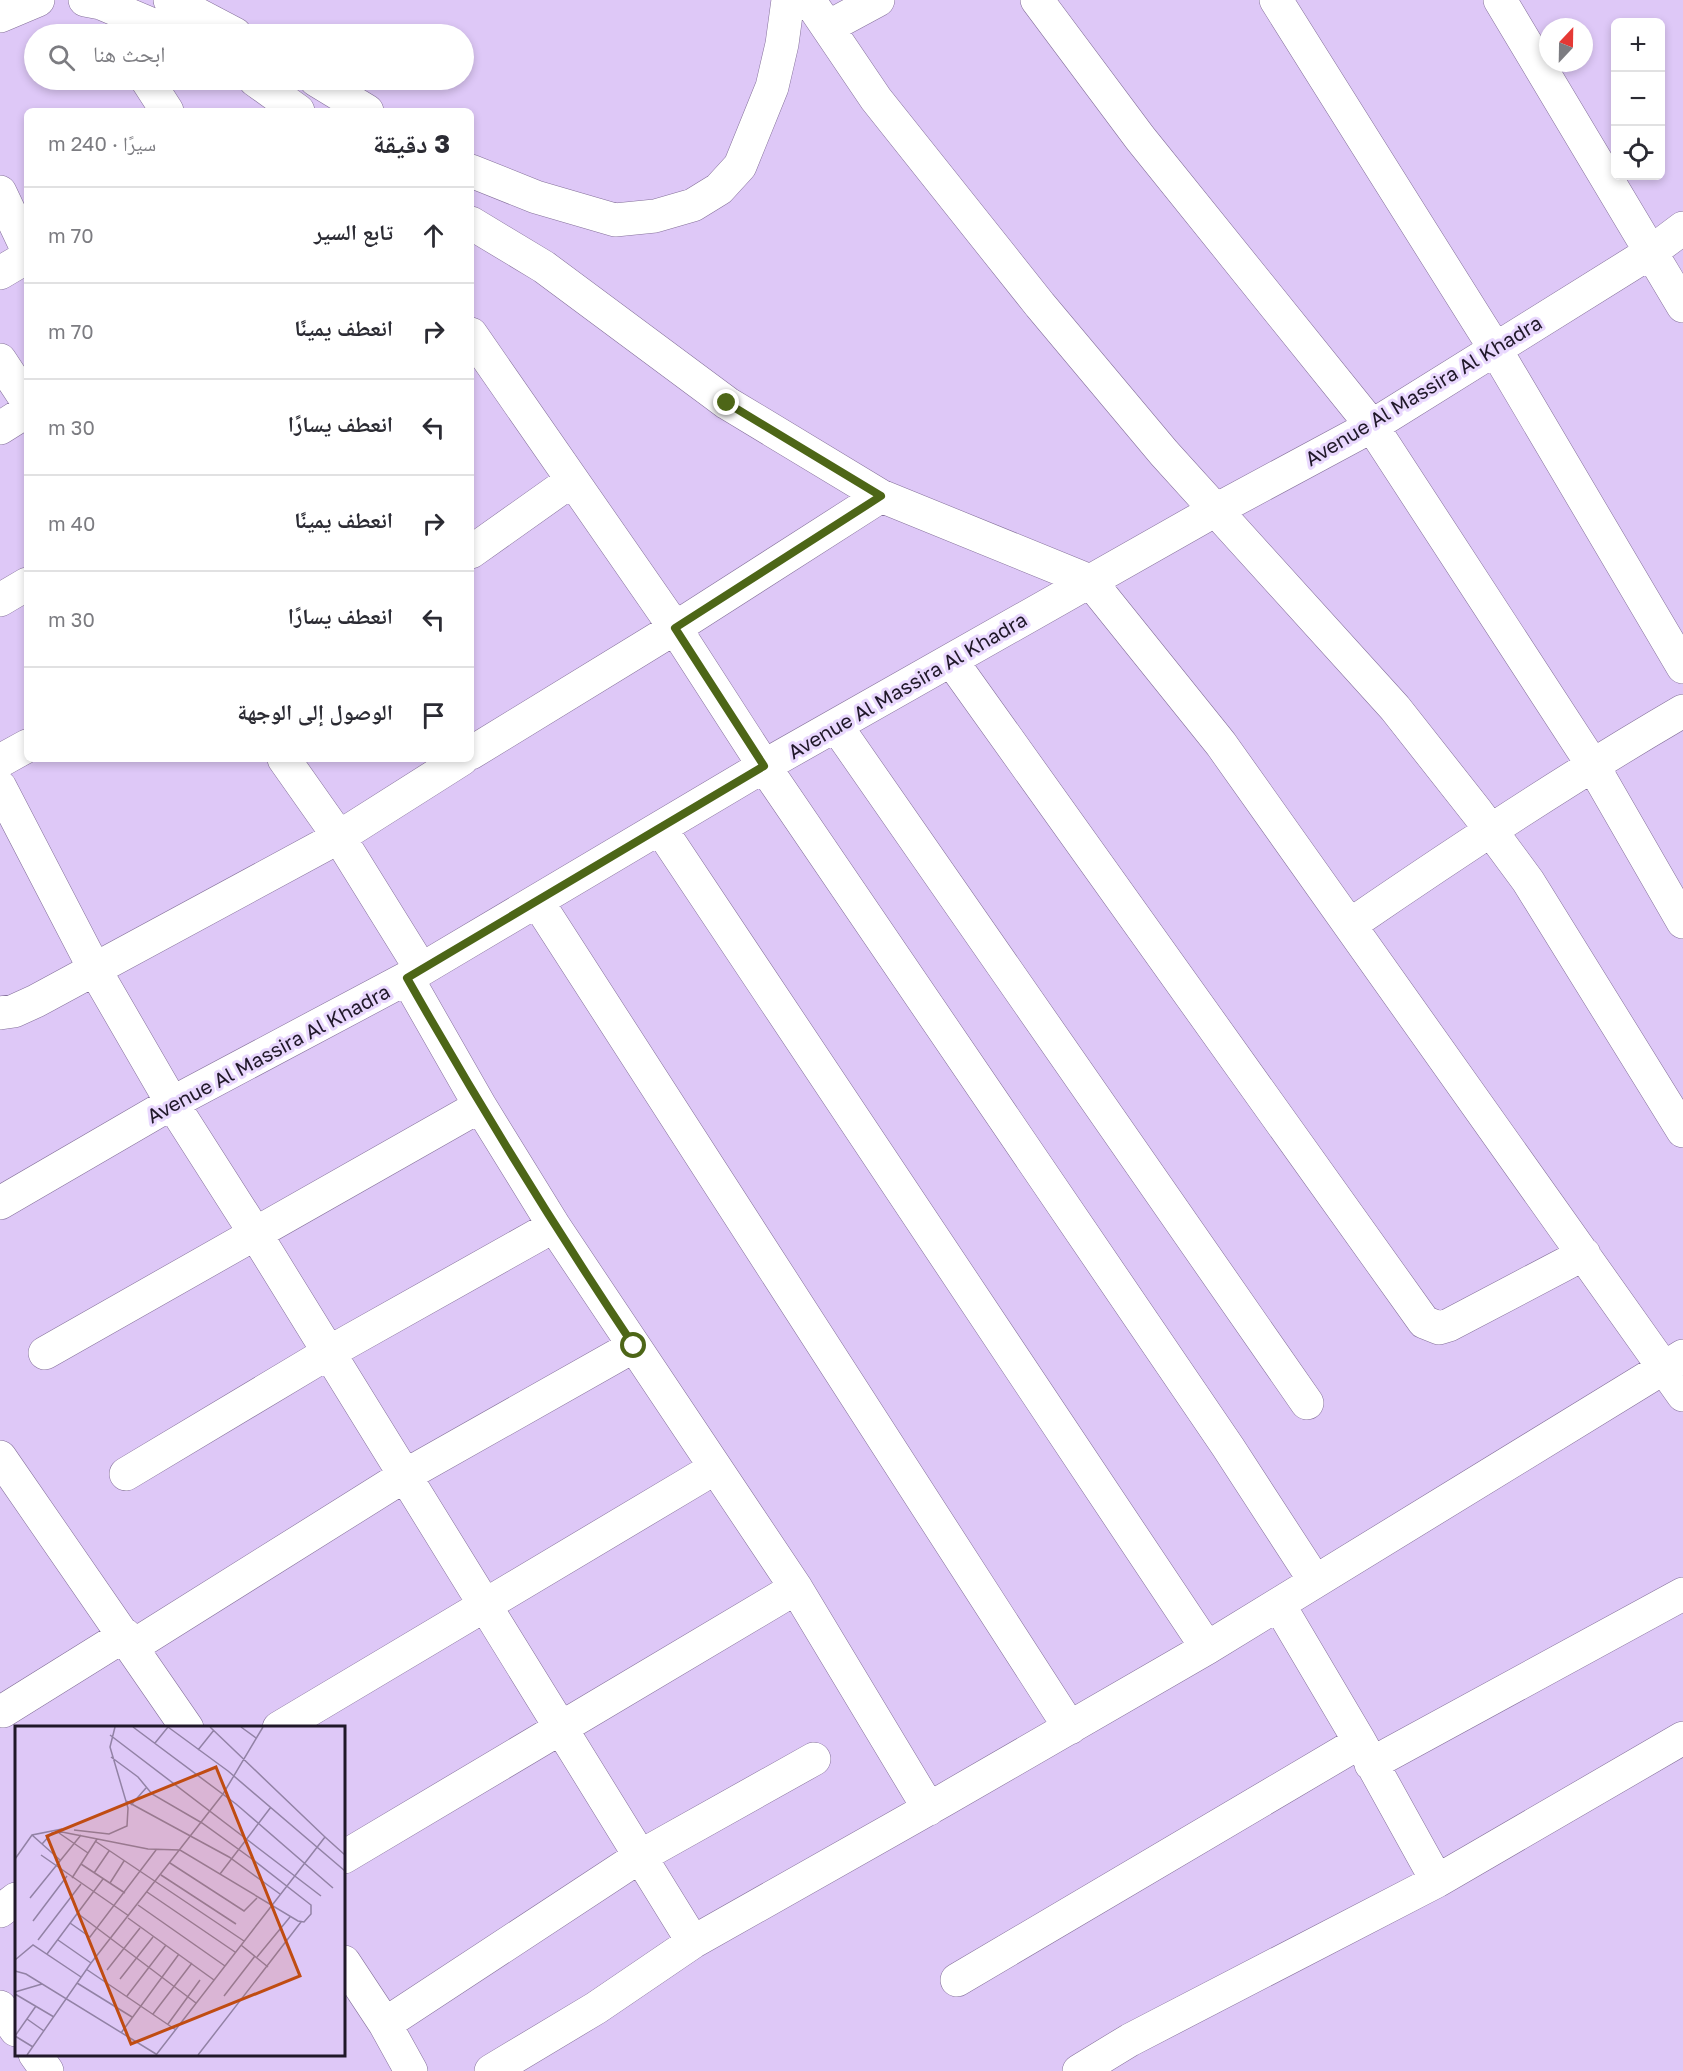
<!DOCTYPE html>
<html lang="ar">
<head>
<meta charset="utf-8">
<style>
	body { margin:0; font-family:"Golos Text","Noto Naskh Arabic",sans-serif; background:#f7f7f7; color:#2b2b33; direction:rtl }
	.controls { position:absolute; right:18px; top:18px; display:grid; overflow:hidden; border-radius:9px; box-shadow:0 3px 9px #0003 }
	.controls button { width:54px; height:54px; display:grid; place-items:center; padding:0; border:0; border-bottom:2px solid #e1e1e2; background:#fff; color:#2b2b33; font:30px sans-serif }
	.compass { position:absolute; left:1539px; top:18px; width:54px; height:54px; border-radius:50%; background:#fff; box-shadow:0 3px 9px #0003; rotate:22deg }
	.stop { position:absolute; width:18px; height:18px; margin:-14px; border:4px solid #4d6617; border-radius:50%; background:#fff }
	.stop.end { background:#4d6617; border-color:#fff; box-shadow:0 2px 6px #0008 }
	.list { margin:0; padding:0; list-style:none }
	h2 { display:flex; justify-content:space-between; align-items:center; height:78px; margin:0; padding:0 24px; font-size:26px }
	h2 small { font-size:20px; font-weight:400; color:#7c7c81 }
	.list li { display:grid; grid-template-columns:39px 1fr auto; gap:18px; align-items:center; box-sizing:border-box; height:96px; padding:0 24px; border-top:2px solid #e1e1e2 }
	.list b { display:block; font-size:22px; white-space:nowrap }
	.list em { font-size:20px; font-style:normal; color:#7c7c81 }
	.icon { flex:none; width:33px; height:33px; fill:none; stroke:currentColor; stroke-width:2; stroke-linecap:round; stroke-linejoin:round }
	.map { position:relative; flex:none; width:1683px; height:2071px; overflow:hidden; direction:ltr }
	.search { position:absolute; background:#fff; box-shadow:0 3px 9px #0003; left:24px; top:24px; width:450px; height:66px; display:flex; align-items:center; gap:15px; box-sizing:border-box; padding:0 21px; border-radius:33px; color:#7c7c81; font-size:22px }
	.panel { position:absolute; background:#fff; box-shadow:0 3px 9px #0003; left:24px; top:108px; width:450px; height:654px; border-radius:9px; direction:rtl }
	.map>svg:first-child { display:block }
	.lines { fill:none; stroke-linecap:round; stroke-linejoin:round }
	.street-casing { stroke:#84709a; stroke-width:34 }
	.street { stroke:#fff; stroke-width:33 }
	.route { stroke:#4d6617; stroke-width:8 }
	.labels { text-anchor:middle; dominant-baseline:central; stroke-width:6; stroke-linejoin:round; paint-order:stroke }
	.street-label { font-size:20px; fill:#201829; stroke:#e9d8fe }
	.inset-road { fill:none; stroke:#9282a5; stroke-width:1.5 }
	.view { fill:#c04c12; fill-opacity:0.15; stroke:#c04c12; stroke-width:3 }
	.inset-edge { fill:none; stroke:#201829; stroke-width:3 }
</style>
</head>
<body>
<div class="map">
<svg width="1683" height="2071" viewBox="0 0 1683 2071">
	<rect width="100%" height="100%" fill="#dec8f7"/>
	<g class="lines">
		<g class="street-casing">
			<path id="street" d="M85,0L101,3L174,34
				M170,0L235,34
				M809,0L876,99L1040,305L1164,453L1395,708L1477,812L1528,881L1683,1131
				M1037,0L1140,138L1372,426L1592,764L1683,922
				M1276,0L1494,347L1683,667
				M1500,0L1683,306
				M0,16L38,0
				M828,27L878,0
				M147,80L167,111
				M255,80L298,111
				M316,80L367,111
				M471,171L536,197L615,220L655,216L693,205L719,189L740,166L772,87L782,44L788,0
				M0,192L27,249
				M471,223L544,267L727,403L881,496L1090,581L1221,744L1683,1395
				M0,273L27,257
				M471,334L675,628L764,766L1228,1447L1315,1581
				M0,360L27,401
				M0,428L27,411
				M471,552L571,481
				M0,600L27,584
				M951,660L1424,1322L1439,1328L1449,1325L1584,1254
				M837,727L1307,1403
				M471,753L675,628L881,496
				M284,759L339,837L421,969
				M0,761L27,746
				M0,787L95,970L172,1103L255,1233L693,1942
				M660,828L1207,1648
				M537,901L1070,1728
				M1350,925C1459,850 1568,778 1683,711
				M407,978L480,1106L554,1226L796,1588L929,1809
				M0,1013L14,1011L36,1001L339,837L462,759
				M0,1203L172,1103L407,978L764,766L1214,511L1372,426L1651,252L1683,228
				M45,1353L480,1106
				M0,1457L187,1728
				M126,1474L328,1353L554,1226
				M1279,1605L1360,1742L1437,1881
				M133,1646L404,1476L634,1346
				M3,1711L125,1635
				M279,1728L715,1468
				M1371,1764L1683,1594
				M344,1857L796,1588
				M0,1911L16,1899
				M344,1962L385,2024L411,2071
				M957,1980L1360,1742
				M0,2007L16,2030
				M385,2024L639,1857L814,1759
				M35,2054L47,2071
				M491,2071L596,2008L693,1942L944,1800L1207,1648L1683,1356
				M1079,2071L1130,2040L1437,1881L1683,1738"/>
		</g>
		<use href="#street" class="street"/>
	</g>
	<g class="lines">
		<path class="route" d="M634,1346C553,1225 478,1103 407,978L764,766L675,628L881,496L727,403"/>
	</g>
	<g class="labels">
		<g class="street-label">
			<text transform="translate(1423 390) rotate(-31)">Avenue Al Massira Al Khadra</text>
			<text transform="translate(907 685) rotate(-30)">Avenue Al Massira Al Khadra</text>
			<text transform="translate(268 1053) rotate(-28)">Avenue Al Massira Al Khadra</text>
		</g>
	</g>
	<g transform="translate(15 1726)">
		<rect width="330" height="330" fill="#dec8f7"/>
		<path class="inset-road" d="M118,1L221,78L318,162M153,1L213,45L330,145M226,1L241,12M95,9L306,170M140,17L153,1M183,24L199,4M111,75L214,131L265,168M116,79L131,62M59,104L94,108L112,100L113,82L95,21L100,1M44,107L73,127M17,109L45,134M310,111L330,129M80,115L229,215M27,118L37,107L47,106L133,123L165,124L283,195L289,196L296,188V179L237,133L187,97L137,68L123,51L96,31M26,129L114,190M0,133L17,109L47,103M155,137L229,185L242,172M66,138L110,167M79,147L94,125M205,148L256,81M146,149L221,198M57,152L82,113M95,157L109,135M132,166L220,226M15,172L66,109M123,179L210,240M62,187L181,277M113,192L199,254M18,195L52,150M55,197L75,211L141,124M23,214L66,158M43,214L76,237M226,219L253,241M32,228L88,153M242,231L275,191M0,234L18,219L66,251M71,243L161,304M92,244L125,202M0,245L11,248L141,328M105,253L138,211M62,257L117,291M0,266L27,258M0,268L39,291M112,270L151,219M209,270L240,230M138,288L177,237M12,293L29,305M153,298L185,254M106,307L164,228M0,310L21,280M0,310L18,321M12,329L76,237L208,68L248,1M141,329L310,111L195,1M183,329L286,196"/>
		<path class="view" d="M201,41L285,250L116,318L32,110Z"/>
		<rect width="330" height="330" class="inset-edge"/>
	</g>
</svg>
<div class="controls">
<button>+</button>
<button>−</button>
<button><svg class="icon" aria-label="locate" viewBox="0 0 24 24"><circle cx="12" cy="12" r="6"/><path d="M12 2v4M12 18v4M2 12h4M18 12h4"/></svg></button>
</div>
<svg class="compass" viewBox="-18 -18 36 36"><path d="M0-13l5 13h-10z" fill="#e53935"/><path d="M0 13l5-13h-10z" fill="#7c7c81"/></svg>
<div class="stop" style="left:634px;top:1346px"></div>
<div class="stop end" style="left:727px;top:403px"></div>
<div class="search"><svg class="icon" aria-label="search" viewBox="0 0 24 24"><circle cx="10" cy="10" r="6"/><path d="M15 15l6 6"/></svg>ابحث هنا</div>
<section class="panel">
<h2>3 دقيقة<small>سيرًا · 240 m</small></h2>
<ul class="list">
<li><svg class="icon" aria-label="ahead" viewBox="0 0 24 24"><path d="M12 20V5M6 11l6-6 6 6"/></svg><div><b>تابع السير</b></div><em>70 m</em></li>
<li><svg class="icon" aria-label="right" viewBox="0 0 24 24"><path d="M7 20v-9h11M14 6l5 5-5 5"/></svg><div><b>انعطف يمينًا</b></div><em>70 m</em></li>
<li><svg class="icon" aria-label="left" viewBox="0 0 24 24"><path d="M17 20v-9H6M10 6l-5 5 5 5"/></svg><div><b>انعطف يسارًا</b></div><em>30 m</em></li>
<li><svg class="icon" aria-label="right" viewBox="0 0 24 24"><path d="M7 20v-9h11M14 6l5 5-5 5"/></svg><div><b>انعطف يمينًا</b></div><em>40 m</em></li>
<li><svg class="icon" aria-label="left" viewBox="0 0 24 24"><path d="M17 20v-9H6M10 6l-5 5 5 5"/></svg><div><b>انعطف يسارًا</b></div><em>30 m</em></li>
<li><svg class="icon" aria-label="arrive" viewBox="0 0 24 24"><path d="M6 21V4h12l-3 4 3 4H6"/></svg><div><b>الوصول إلى الوجهة</b></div></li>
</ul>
</section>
</div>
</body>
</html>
